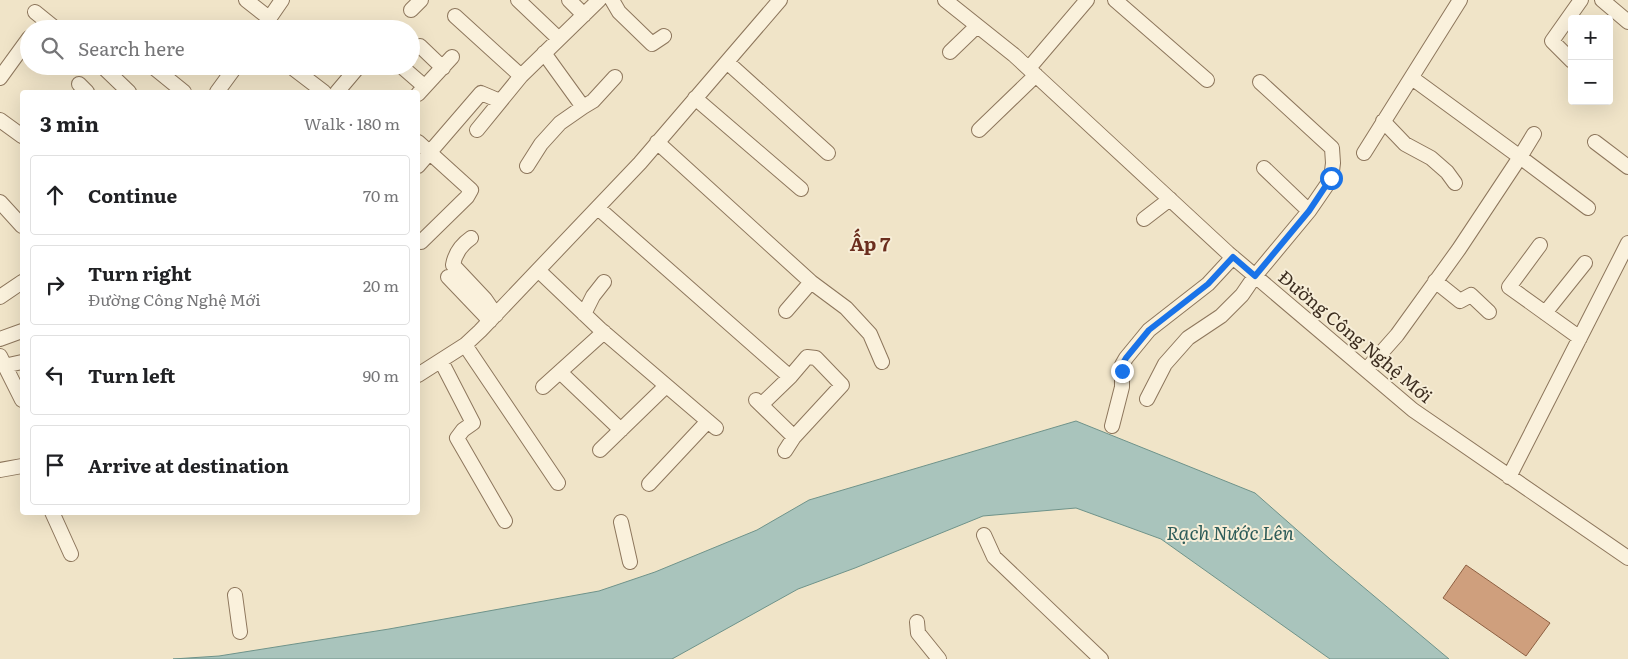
<!DOCTYPE html>
<html lang="en">
<head>
<meta charset="utf-8">
<style>
	body { margin:0; font-family:Literata,serif; background:#f2f2f2; color:#202124 }
	.controls { position:absolute; right:15px; top:15px; display:grid; overflow:hidden; border-radius:5px; box-shadow:0 5px 20px #0002 }
	.controls button { width:45px; height:45px; display:grid; place-items:center; padding:0; border:0; border-bottom:1px solid #e0e0e0; background:#fff; color:#202124; font:25px sans-serif }
	.stop { position:absolute; width:15px; height:15px; margin:-11px; border:4px solid #1a73e8; border-radius:50%; background:#fff }
	.stop.end { background:#1a73e8; border-color:#fff; box-shadow:0 1px 5px #0008 }
	.list { margin:0; padding:0; list-style:none }
	h2 { display:flex; justify-content:space-between; align-items:center; height:65px; margin:0; padding:0 20px; font-size:21px }
	h2 small { font-size:16px; font-weight:400; color:#757577 }
	.list li { display:grid; grid-template-columns:32px 1fr auto; gap:15px; align-items:center; box-sizing:border-box; height:80px; margin:0 10px 10px; padding:0 10px; border:1px solid #e0e0e0; border-radius:5px }
	.list b { display:block; font-size:19px; white-space:nowrap }
	.list p { margin:0; font-size:16px; white-space:nowrap; color:#757577 }
	.list em { font-size:16px; font-style:normal; color:#757577 }
	.icon { flex:none; width:28px; height:28px; fill:none; stroke:currentColor; stroke-width:2; stroke-linecap:round; stroke-linejoin:round }
	.map { position:relative; flex:none; width:1628px; height:659px; overflow:hidden }
	.search { position:absolute; background:#fff; box-shadow:0 5px 20px #0002; left:20px; top:20px; width:400px; height:55px; display:flex; align-items:center; gap:12px; box-sizing:border-box; padding:0 18px; border-radius:28px; color:#757577; font-size:19px }
	.panel { position:absolute; background:#fff; box-shadow:0 5px 20px #0002; left:20px; top:90px; width:400px; height:425px; border-radius:5px }
	.map>svg:first-child { display:block }
	.water { fill:#a9c4bc; stroke:#6f938a }
	.building { fill:#cf9f7d; stroke:#8d5f41 }
	.lines { fill:none; stroke-linecap:round; stroke-linejoin:round }
	.minor-casing { stroke:#8d765c; stroke-width:16 }
	.minor { stroke:#faf1dc; stroke-width:14 }
	.route { stroke:#1a73e8; stroke-width:6 }
	.labels { text-anchor:middle; dominant-baseline:central; stroke-width:4; stroke-linejoin:round; paint-order:stroke }
	.street-label { font-size:18px; fill:#3d2e20; stroke:#f7eed8 }
	.neighbourhood-label { font-size:19px; font-weight:bold; fill:#6b2e1e; stroke:#f7eed8 }
	.water-label { font-size:19px; font-style:italic; fill:#2f5d5a; stroke:#f7eed8 }
</style>
</head>
<body>
<div class="map">
<svg width="1628" height="659" viewBox="0 0 1628 659">
	<rect width="100%" height="100%" fill="#f0e4c8"/>
	<path class="water" d="M1076,421L1255,493L1330,559L1449,659H1330L1161,539L1076,508L983,516L855,568L798,589L672,659H173L219,656L389,629L599,591L655,572L757,530L809,500Z"/>
	<path class="building" d="M1466,565L1550,623L1526,656L1443,598Z"/>
	<g class="lines">
		<g class="minor-casing">
			<path id="minor" d="M246,0L269,18
				M518,0L559,39
				M569,0L584,15
				M612,0L619,12L652,44L664,36
				M945,0L1014,55L1228,253L1413,410L1628,558
				M1115,0L1207,80
				M1602,0L1628,22
				M411,10L421,0
				M35,12L56,29
				M455,16L521,76
				M262,29L282,0
				M420,46L443,68
				M950,52L977,26
				M1572,61L1552,41L1581,0
				M727,62L828,153
				M102,66L129,92
				M152,66L184,92
				M290,66L324,92
				M401,66L424,86
				M1029,68L1087,0
				M0,78L29,38
				M1412,78L1520,157L1534,134
				M79,84L87,92
				M217,92L236,66
				M337,92L359,66
				M418,94L452,57
				M695,98L801,189
				M583,107L593,101L615,77
				M0,120L22,136
				M1383,121L1405,144L1431,158L1447,172L1455,183
				M477,130L521,76L599,0
				M979,130L1036,75
				M418,142L471,190L467,197L421,242
				M657,142L811,282L846,308L870,334L882,362
				M1595,142L1628,167
				M1364,153L1460,0
				M418,166L481,93L500,101
				M527,166L541,144L560,123L583,107L544,53
				M1264,168L1309,211
				M0,202L22,226
				M598,208L790,377
				M1144,219L1170,199
				M471,238C461,245 455,253 453,265L485,299L496,315
				M1540,245L1509,287L1580,338
				M538,270L600,329L716,428
				M448,277L490,321
				M1435,281L1460,301L1471,295L1489,312
				M0,297L22,282
				M786,311L811,282
				M1545,313L1585,263
				M584,314L593,296L604,282
				M0,339L22,331
				M465,345L558,483
				M0,356L22,400
				M441,361L473,423L463,430L457,438L505,521
				M4,366L22,362
				M1366,370L1397,335L1459,249L1520,157L1588,208
				M560,372L621,430
				M418,375L465,345L480,331L640,163L780,0
				M543,387L604,332
				M1147,399L1165,364L1188,338L1221,316L1242,295L1255,276L1309,211L1331,179L1333,163L1332,148L1260,82
				M756,400L794,437
				M761,405L790,377L807,357L816,358L842,385L794,437L785,451
				M1112,426L1122,387V365L1126,358L1149,330L1208,284L1233,257
				M600,450L666,386
				M0,470L22,466
				M1509,477L1628,243
				M649,484L708,421
				M52,512L71,554
				M621,522L630,562
				M984,535L994,557L1101,659
				M235,595L240,632
				M917,622L918,633L939,659"/>
		</g>
		<use href="#minor" class="minor"/>
	</g>
	<g class="lines">
		<path class="route" d="M1122,371V365L1126,358L1149,330L1208,284L1233,257L1255,276L1309,211L1331,178"/>
	</g>
	<g class="labels">
		<g class="street-label">
			<text transform="translate(1356 336) rotate(40)">Đường Công Nghệ Mới</text>
		</g>
		<g class="neighbourhood-label">
			<text x="870" y="243">Ấp 7</text>
		</g>
		<g class="water-label">
			<text x="1230" y="532">Rạch Nước Lên</text>
		</g>
	</g>
</svg>
<div class="controls">
<button>+</button>
<button>−</button>
</div>
<div class="stop" style="left:1331px;top:178px"></div>
<div class="stop end" style="left:1122px;top:371px"></div>
<div class="search"><svg class="icon" aria-label="search" viewBox="0 0 24 24"><circle cx="10" cy="10" r="6"/><path d="M15 15l6 6"/></svg>Search here</div>
<section class="panel">
<h2>3 min<small>Walk · 180 m</small></h2>
<ul class="list">
<li><svg class="icon" aria-label="ahead" viewBox="0 0 24 24"><path d="M12 20V5M6 11l6-6 6 6"/></svg><div><b>Continue</b></div><em>70 m</em></li>
<li><svg class="icon" aria-label="right" viewBox="0 0 24 24"><path d="M7 20v-9h11M14 6l5 5-5 5"/></svg><div><b>Turn right</b><p>Đường Công Nghệ Mới</p></div><em>20 m</em></li>
<li><svg class="icon" aria-label="left" viewBox="0 0 24 24"><path d="M17 20v-9H6M10 6l-5 5 5 5"/></svg><div><b>Turn left</b></div><em>90 m</em></li>
<li><svg class="icon" aria-label="arrive" viewBox="0 0 24 24"><path d="M6 21V4h12l-3 4 3 4H6"/></svg><div><b>Arrive at destination</b></div></li>
</ul>
</section>
</div>
</body>
</html>
